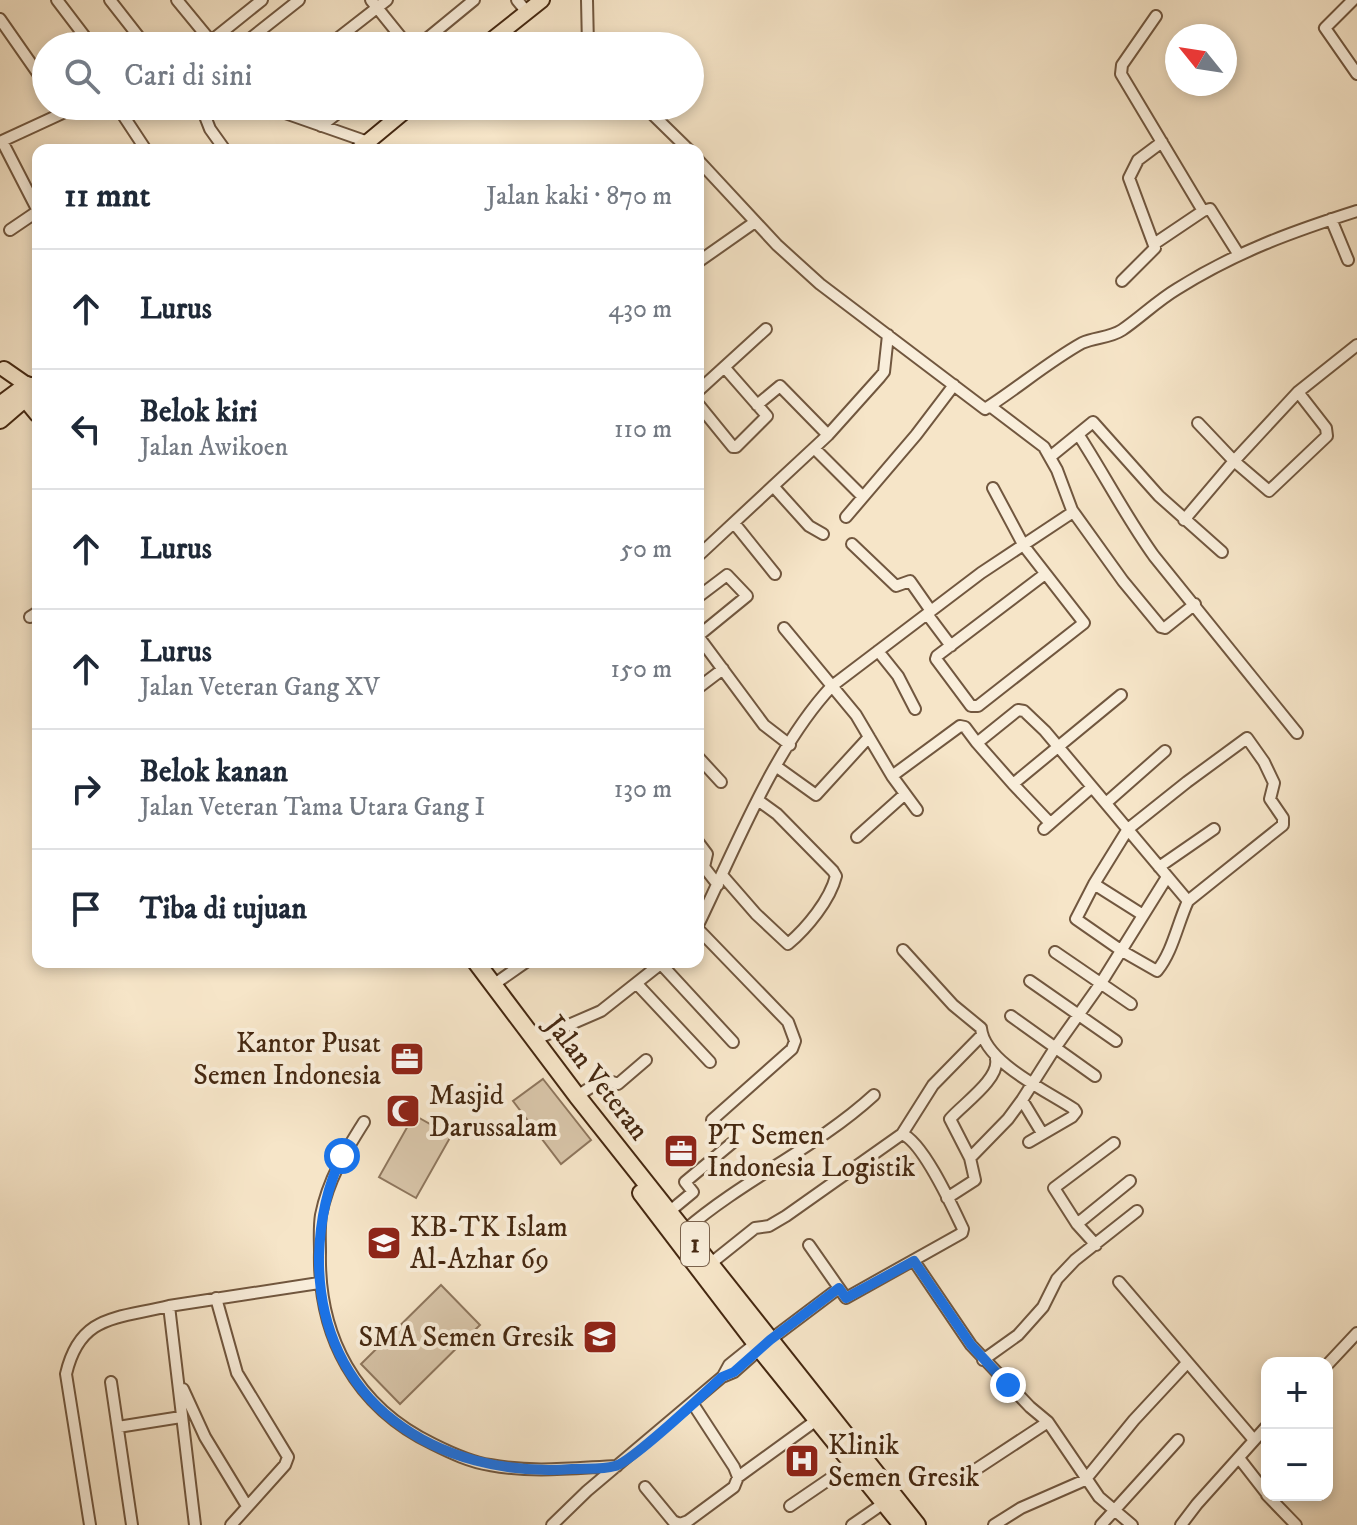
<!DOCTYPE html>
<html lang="id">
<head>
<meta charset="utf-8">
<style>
	body { margin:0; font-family:"IM FELL DW Pica",serif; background:#f2f2f3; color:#1f2937 }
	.controls { position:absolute; right:24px; bottom:24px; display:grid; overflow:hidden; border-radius:16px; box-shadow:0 4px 12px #0003 }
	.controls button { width:72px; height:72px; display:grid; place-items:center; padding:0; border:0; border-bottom:2px solid #e0e1e3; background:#fff; color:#1f2937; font:40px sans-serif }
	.compass { position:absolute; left:1165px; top:24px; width:72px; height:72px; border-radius:50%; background:#fff; box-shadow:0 4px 12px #0003; rotate:300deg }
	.stop { position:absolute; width:24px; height:24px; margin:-18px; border:6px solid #1a73e8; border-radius:50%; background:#fff }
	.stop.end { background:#1a73e8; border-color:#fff; box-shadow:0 2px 8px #0008 }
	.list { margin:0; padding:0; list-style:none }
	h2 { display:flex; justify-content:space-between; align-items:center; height:104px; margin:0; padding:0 32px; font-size:34px }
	h2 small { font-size:26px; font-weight:400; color:#747a83 }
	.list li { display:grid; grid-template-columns:52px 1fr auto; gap:24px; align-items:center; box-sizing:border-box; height:120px; padding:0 32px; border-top:2px solid #e0e1e3 }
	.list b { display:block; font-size:30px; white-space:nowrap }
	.list p { margin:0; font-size:26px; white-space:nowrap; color:#747a83 }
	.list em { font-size:26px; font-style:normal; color:#747a83 }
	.icon { flex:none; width:44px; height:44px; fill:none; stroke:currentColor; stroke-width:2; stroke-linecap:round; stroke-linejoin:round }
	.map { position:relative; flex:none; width:1357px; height:1525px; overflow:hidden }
	.search { position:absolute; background:#fff; box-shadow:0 4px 12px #0003; left:32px; top:32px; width:672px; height:88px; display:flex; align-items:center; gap:20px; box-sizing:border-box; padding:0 28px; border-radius:44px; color:#747a83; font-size:30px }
	.panel { position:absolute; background:#fff; box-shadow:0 4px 12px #0003; left:32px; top:144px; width:672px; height:824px; border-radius:16px }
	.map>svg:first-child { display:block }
	.green { fill:#d8c5a9; stroke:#8e765d; stroke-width:2 }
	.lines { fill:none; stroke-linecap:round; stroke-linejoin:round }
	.minor-casing { stroke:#71573f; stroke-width:14 }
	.major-casing { stroke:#452811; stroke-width:18 }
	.highway-casing { stroke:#452811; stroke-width:20 }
	.minor { stroke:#f9eedb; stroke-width:10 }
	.major { stroke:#f6e5c8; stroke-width:14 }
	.highway { stroke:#f6e5c8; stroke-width:16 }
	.route { stroke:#1a73e8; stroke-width:10 }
	.labels { text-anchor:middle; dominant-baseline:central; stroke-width:8; stroke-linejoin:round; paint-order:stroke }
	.shield { fill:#f9eedb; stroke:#7b634e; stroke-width:2 }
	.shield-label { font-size:26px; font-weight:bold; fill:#452811 }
	.poi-label { font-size:28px; fill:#452811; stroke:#f9eedb; text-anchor:start }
	.street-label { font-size:28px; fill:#452811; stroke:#f9eedb }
</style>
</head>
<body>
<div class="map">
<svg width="1357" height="1525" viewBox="0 0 1357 1525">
	<rect width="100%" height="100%" fill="#f6e5c8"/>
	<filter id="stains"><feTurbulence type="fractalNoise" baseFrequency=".0025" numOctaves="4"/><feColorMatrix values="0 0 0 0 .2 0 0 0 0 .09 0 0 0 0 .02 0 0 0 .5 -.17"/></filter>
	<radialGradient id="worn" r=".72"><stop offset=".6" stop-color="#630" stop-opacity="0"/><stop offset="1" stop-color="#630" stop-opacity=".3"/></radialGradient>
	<path class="green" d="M543,1079L591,1140L561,1164L513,1101Z
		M414,1115L451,1136L416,1198L379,1177Z
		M441,1285L480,1325L400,1404L361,1364Z"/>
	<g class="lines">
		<g class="minor-casing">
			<path id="minor" d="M57,0L92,46
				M110,0L146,46
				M177,0L214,45
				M371,0L408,46
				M517,0L526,11
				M587,0L588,46
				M1353,0L1325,28L1357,74
				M1156,16L1122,65L1121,74L1203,211
				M0,19L46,85
				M211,41L262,0
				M241,46L299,0
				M328,46L387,0
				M418,46L474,0
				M117,106L146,150
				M201,106L210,129L225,150
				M265,106L368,142
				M644,106L689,150
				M321,126L347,106
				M2,141L38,211
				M0,142L78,106
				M698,160L777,245L820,284L985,409C1018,388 1048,362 1082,343C1095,337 1110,338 1122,330C1141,317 1157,301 1177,289C1236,252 1291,232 1357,211
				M1331,219L1348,260
				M10,230L38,211
				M1154,244L1203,211L1210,209L1239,255
				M698,262L755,222
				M1122,281L1155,248L1129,178L1138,160L1162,142
				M698,391L766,329
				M698,404L733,447H736L767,416L725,368
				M757,405L780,386L828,435
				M990,406L1044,447L1057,470L1072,510L1123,581L1161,627L1165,628L1195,604
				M1198,423L1234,461L1298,392L1357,345
				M1078,434C1104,474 1126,517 1154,556L1297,733
				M814,448L863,497
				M1050,457L1093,422L1159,496L1222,552
				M773,486L809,526L823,534
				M993,488L1024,546L1084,623L978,706H971L936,659L937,656L1045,574
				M846,517L916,435L954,385
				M1184,520L1234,461L1269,491L1327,436L1326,428L1298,392
				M734,523L775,574
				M852,544L896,586L910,581L931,611
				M698,556L828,435L880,377L884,372L888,335
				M698,597L727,575L747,596L698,636
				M927,614L951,646
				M30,617L38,612
				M784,628L856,715L892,776L960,726L965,727L977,743L1018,710L1024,711L1045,731L1188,901L1283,825V818L1270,799L1274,783L1264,762L1247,738L1187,782L1128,829L1094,884L1143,915
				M698,636L764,725L790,745
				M878,651L898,676L915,709
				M698,688L723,669
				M977,743L1013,784L1121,695
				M698,757L721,782
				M777,767L816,795L869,737
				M892,776L917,810
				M1013,784L1050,823
				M1106,803L1165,751
				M1044,829L1092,787
				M857,837L905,794
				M698,842L707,854L704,867
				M698,865L704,867L718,885
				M1159,867L1214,829
				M722,875L756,914L788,944C807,928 830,900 836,876L833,871L777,814L759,801
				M1094,884L1076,919L1122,951L1157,971C1173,951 1177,925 1188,901
				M698,925C735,849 774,748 832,686L981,573L1073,512
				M698,929L788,1022L795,1041L792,1049L712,1120
				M903,950L953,1005L981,1028C984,1062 1047,1091 1074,1109L1076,1112L1072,1117L1029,1142
				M1055,952L1131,1004
				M661,964L733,1042
				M1030,981L1116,1041
				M637,984L710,1062
				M493,985L526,962
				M1011,1016L1095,1076
				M534,1040L601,1011L663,962
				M577,1096L604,1079L618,1084L646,1060
				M1022,1100L1042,1133
				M364,1122C345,1152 328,1180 321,1215C319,1227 320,1240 320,1252C318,1337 356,1407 433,1444C451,1453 470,1462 490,1465C532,1473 574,1468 617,1466
				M902,1134L933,1085L982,1035
				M970,1158L950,1119C963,1104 1000,1079 996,1059
				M947,1198L975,1180L970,1158L1008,1119L1022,1100L1055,1048L1101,983L1167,877
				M670,1211L693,1192L685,1182L732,1143
				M1077,1224L1130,1181
				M685,1230C744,1179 816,1148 874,1095
				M809,1245L839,1288
				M1096,1245L1077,1224L1054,1188L1114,1143
				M914,1261L971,1345L1030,1407L1048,1422L1099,1497L1132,1525
				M1119,1282L1254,1440
				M216,1298L237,1373L288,1457L285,1465L231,1525
				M983,1360L1018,1335L1043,1307L1057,1279L1075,1260L1137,1211
				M1327,1365L1357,1333
				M723,1376L729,1365L760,1340
				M111,1382L132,1525
				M183,1389L205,1437L247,1506
				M118,1427L181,1417
				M1239,1458L1267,1494
				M975,1470L1048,1422
				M738,1477L818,1419
				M645,1487L673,1521L680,1524L688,1521L734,1487L738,1477L734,1467L693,1404
				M1267,1495L1296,1525
				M790,1506L853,1463
				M90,1525L66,1374C80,1314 117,1319 169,1306
				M195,1525L169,1306L319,1283
				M552,1525L587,1491L722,1377L734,1372L770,1340L839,1288L846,1298L962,1233L963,1229C952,1206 923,1142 902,1134L786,1216L769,1226L755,1228L710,1264
				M852,1525L884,1503
				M994,1525L1021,1508L1085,1480L1134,1420L1187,1363
				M1101,1525L1178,1440
				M1181,1525L1197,1504L1267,1426"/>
		</g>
		<g class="major-casing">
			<path id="major" d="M484,46L542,0
				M358,150L411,106
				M4,369L27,385H38"/>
		</g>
		<g class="highway-casing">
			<path id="highway" d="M20,392L38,414
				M0,405L27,385L38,398
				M0,420L22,401
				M476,962L577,1096L917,1525
				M641,1193L760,1349L902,1525"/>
		</g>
		<use href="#minor" class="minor"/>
		<use href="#major" class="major"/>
		<use href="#highway" class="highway"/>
	</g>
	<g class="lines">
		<path class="route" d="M342,1156C326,1189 320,1221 319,1256C317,1402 437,1479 572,1469C586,1468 602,1470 615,1466C630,1463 706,1392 722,1377L734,1372L770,1340L839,1288L846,1298L914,1261L971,1345L1008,1385"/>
	</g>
	<defs>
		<g id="office-square" transform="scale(1.8)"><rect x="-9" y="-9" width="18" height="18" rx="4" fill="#8f2418" stroke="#f9eedb"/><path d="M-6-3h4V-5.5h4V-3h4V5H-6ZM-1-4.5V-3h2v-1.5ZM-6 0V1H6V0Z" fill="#fff"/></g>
		<g id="mosque-square" transform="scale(1.8)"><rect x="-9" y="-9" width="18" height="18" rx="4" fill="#8f2418" stroke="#f9eedb"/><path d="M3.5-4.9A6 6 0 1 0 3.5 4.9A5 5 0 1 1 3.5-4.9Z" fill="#fff"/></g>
		<g id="school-square" transform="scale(1.8)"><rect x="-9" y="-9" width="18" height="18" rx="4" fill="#8f2418" stroke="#f9eedb"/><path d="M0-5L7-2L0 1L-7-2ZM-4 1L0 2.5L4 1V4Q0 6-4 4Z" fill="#fff"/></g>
		<g id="hospital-square" transform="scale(1.8)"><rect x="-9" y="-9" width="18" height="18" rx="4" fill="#8f2418" stroke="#f9eedb"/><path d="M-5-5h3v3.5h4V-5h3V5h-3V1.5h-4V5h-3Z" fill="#fff"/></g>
	</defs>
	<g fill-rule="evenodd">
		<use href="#office-square" x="407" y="1059"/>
		<use href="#mosque-square" x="403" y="1111"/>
		<use href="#office-square" x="681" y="1151"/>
		<use href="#school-square" x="384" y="1243"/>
		<use href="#school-square" x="600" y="1337"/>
		<use href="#hospital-square" x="802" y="1461"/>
	</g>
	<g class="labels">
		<rect class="shield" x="681" y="1222" width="28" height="44" rx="6"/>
		<g class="shield-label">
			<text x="695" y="1244">1</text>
		</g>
		<g class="poi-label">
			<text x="381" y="1043" text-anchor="end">Kantor Pusat<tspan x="381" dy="32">Semen Indonesia</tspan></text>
			<text x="429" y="1095">Masjid<tspan x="429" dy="32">Darussalam</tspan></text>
			<text x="707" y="1135">PT Semen<tspan x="707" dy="32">Indonesia Logistik</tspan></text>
			<text x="410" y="1227">KB-TK Islam<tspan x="410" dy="32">Al-Azhar 69</tspan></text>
			<text x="574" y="1337" text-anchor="end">SMA Semen Gresik</text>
			<text x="828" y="1445">Klinik<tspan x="828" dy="32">Semen Gresik</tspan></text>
		</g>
		<g class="street-label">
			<text transform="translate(597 1078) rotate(52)">Jalan Veteran</text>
		</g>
	</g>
	<rect width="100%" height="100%" filter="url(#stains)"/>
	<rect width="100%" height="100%" fill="url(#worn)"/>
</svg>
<div class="controls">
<button>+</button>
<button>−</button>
</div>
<svg class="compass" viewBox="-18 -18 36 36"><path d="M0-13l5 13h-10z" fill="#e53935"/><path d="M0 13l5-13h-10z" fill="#747a83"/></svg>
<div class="stop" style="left:342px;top:1156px"></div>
<div class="stop end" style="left:1008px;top:1385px"></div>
<div class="search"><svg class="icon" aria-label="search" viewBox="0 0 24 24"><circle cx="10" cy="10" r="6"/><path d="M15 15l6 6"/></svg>Cari di sini</div>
<section class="panel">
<h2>11 mnt<small>Jalan kaki · 870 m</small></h2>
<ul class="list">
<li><svg class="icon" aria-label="ahead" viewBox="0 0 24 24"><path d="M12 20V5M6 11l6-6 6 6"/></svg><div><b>Lurus</b></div><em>430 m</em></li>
<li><svg class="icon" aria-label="left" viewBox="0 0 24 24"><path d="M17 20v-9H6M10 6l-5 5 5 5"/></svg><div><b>Belok kiri</b><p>Jalan Awikoen</p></div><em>110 m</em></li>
<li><svg class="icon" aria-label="ahead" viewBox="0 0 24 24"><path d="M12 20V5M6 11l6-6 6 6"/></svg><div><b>Lurus</b></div><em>50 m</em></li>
<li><svg class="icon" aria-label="ahead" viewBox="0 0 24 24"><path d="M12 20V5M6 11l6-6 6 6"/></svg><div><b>Lurus</b><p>Jalan Veteran Gang XV</p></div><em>150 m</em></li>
<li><svg class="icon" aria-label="right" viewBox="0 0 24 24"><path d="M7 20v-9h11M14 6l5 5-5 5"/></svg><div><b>Belok kanan</b><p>Jalan Veteran Tama Utara Gang I</p></div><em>130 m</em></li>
<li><svg class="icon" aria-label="arrive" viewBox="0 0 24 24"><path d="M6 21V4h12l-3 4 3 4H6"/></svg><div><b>Tiba di tujuan</b></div></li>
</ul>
</section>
</div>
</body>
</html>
